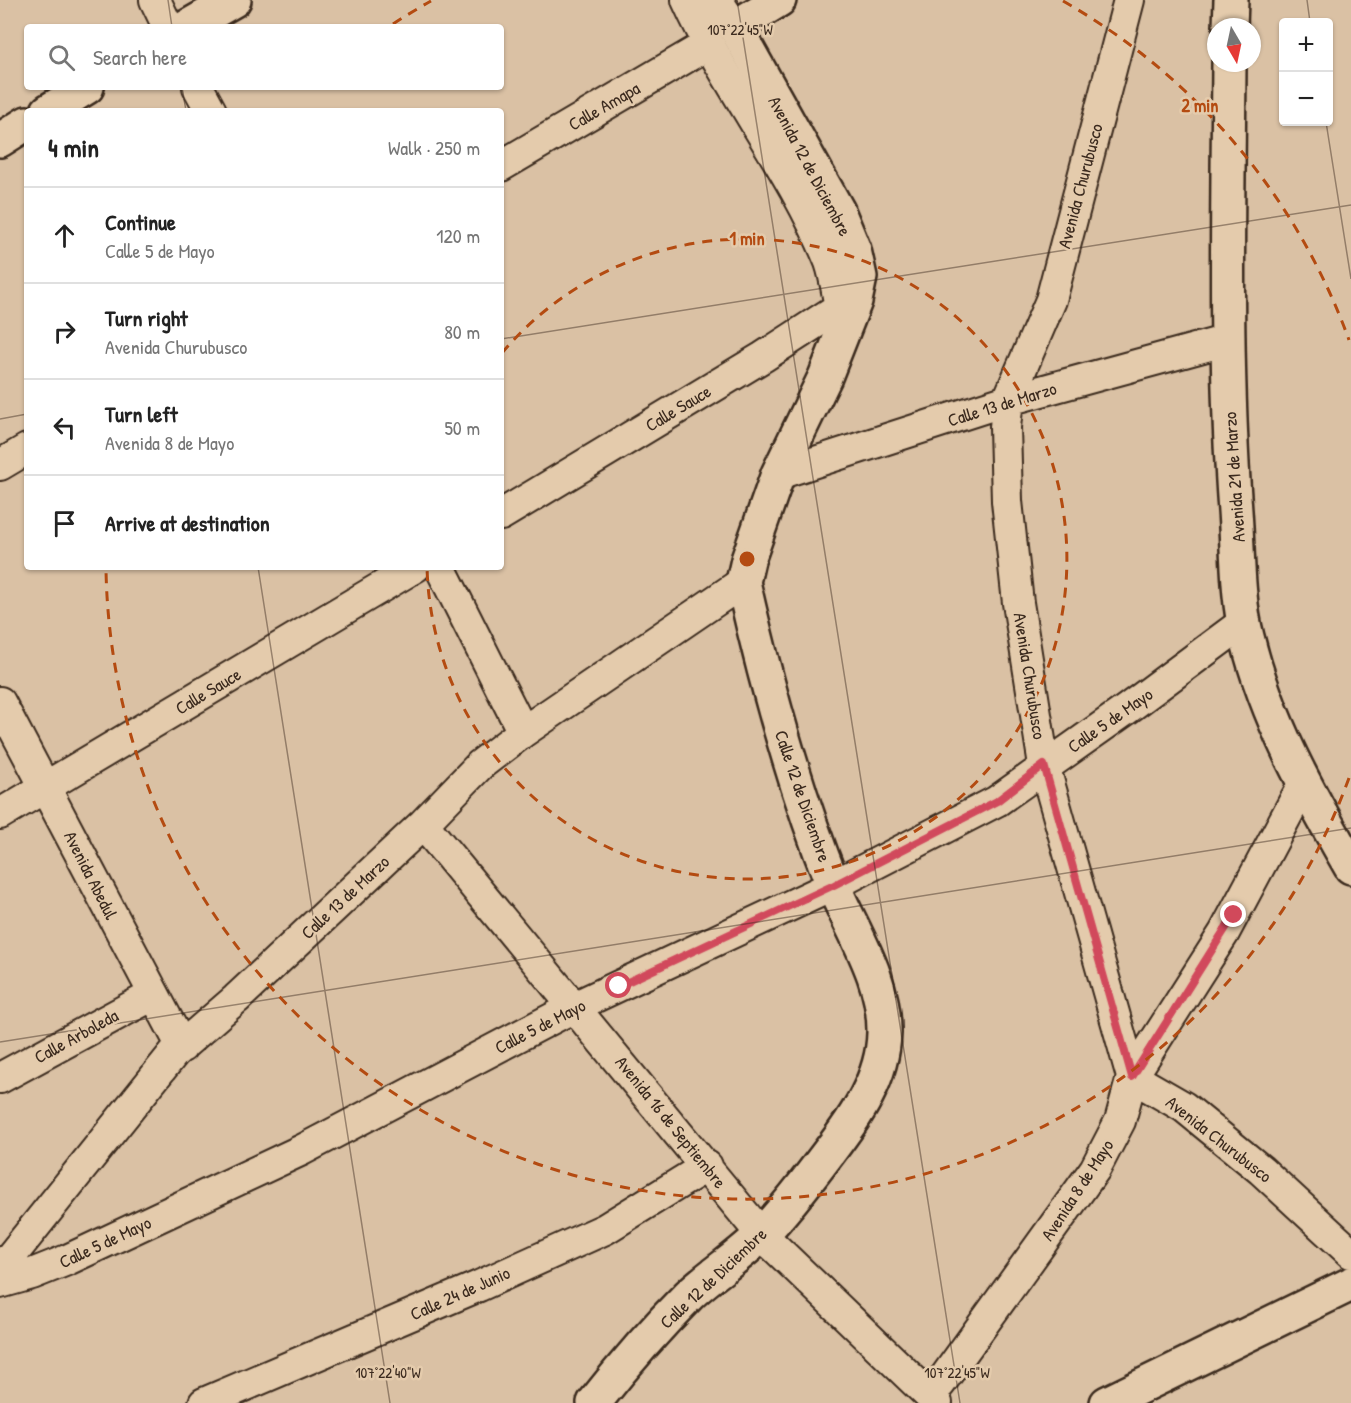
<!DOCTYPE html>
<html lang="en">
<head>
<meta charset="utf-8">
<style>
	body { margin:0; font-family:"Patrick Hand",sans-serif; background:#f2f2f2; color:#222 }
	.controls { position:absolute; right:18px; top:18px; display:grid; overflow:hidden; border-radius:6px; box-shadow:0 2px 4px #0004 }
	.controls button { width:54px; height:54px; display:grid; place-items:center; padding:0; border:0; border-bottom:2px solid #e0e0e0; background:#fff; color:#222; font:30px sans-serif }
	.compass { position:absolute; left:1207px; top:18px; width:54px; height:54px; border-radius:50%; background:#fff; box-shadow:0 2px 4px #0004; rotate:171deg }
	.stop { position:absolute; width:18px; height:18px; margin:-14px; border:4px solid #d1495b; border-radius:50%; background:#fff }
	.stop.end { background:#d1495b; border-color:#fff; box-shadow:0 2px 6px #0008 }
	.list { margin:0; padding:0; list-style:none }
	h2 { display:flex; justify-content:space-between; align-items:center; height:78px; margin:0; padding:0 24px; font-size:26px }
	h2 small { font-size:20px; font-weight:400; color:#767676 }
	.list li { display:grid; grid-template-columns:39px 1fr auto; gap:18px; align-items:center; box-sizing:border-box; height:96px; padding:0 24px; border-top:2px solid #e0e0e0 }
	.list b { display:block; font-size:22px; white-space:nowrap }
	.list p { margin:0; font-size:20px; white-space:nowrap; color:#767676 }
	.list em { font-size:20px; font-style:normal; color:#767676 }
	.icon { flex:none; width:33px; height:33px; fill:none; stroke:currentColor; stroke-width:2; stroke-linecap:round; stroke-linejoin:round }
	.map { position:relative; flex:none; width:1351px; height:1403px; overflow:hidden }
	.search { position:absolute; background:#fff; box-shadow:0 2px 4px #0004; left:24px; top:24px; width:480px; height:66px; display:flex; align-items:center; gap:15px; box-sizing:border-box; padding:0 21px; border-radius:6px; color:#767676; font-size:22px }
	.panel { position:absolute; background:#fff; box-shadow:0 2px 4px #0004; left:24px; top:108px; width:480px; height:462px; border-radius:6px }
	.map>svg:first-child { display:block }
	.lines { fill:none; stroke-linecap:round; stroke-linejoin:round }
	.street-casing { stroke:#3b2a1e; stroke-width:34 }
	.secondary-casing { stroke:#3b2a1e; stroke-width:38 }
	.street { stroke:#e4cbac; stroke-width:30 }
	.secondary { stroke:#e4cbac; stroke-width:33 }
	.route { stroke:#d1495b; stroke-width:8 }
	.ticks { fill:none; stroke:#3b2a1e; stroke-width:1.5; stroke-opacity:0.45 }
	.ring { fill:none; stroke:#b44b11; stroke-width:3; stroke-dasharray:10 8 }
	.labels { text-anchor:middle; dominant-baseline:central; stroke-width:5; stroke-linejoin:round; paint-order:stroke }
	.street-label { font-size:18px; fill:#3b2a1e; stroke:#e4cbac }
	.ticks-label { font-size:15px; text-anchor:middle; fill:#3b2a1e; stroke:#e4cbac; stroke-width:5; stroke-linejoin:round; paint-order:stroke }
	.centre { fill:#b44b11; stroke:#e4cbac; stroke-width:3 }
	.ring-label { font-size:18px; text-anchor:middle; font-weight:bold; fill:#b44b11; stroke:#e4cbac; stroke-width:5; stroke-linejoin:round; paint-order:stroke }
</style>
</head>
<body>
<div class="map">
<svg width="1351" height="1403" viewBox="0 0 1351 1403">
	<rect width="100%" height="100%" fill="#dac1a4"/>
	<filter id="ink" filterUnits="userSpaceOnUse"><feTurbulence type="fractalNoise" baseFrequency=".0167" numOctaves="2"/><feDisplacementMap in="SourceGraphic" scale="12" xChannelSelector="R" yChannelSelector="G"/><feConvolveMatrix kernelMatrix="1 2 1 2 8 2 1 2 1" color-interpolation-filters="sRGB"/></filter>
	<g filter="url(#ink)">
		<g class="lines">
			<g class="street-casing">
				<path id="street" d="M155,0L168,27
					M687,0C728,91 793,170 830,262C835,276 837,293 840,307
					M717,0L735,27
					M1129,0L1051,300L1008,400L1005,427L1007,501L1018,603L1044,765L1132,1077L1184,1107L1261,1170L1351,1253
					M198,87L211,111
					M501,166L707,45
					M0,465L27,449
					M778,474L1008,400L1228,340
					M501,515L763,357L840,307L855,301
					M440,567L523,732
					M0,702L182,1047
					M0,814L415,567
					M423,824L761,1234L937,1403
					M0,1078L153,995
					M0,1270L174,1053L236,999L423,824L480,765L523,732L743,582
					M0,1283L32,1274L67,1260L302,1150L576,1006L834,885L997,801L1127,709L1244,622
					M928,1392L940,1384L1095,1169L1120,1121L1132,1077L1224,933L1304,783
					M204,1403L479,1286L605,1229L707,1166"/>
			</g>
			<g class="secondary-casing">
				<path id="secondary" d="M187,27L234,0
					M1230,27L1231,0
					M1229,63C1228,212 1224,362 1235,511C1238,551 1237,599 1247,637C1267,720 1309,794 1351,867
					M48,111L87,87
					M0,140L27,123
					M594,1403C623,1366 655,1329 689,1295C712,1273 740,1257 762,1234C786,1209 808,1180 829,1152C856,1117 883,1078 884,1033C885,978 853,933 833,885C794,787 766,684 743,582L748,560L778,474L825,377L855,301L860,277L854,250L838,211L735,27L779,0
					M1107,1403L1351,1284"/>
			</g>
			<use href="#street" class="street"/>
			<use href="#secondary" class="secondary"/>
		</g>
	</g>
	<g class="lines" filter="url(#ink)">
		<path class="route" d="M619,986L834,885L997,801L1044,765L1132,1077L1234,915"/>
	</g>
	<path class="ticks" d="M168,0L172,27M737,0L960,1403M1307,0L1310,22M182,87L186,111M1326,122L1351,279M501,339L1351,205M0,419L27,414M258,567L390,1403M0,1042L1351,828"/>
	<g class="ring">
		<path d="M502 353A320 320 0 1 1 427 567"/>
		<path d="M1349 778A641 641 0 0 1 106 570M393 24A641 641 0 0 1 431 1M1063 1A641 641 0 0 1 1349 340"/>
	</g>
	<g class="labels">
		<g class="street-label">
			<text transform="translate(604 106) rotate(-30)">Calle Amapa</text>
			<text transform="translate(810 166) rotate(62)">Avenida 12 de Diciembre</text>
			<text transform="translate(1080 186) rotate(-75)">Avenida Churubusco</text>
			<text transform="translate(1002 404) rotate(-17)">Calle 13 de Marzo</text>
			<text transform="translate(678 408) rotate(-31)">Calle Sauce</text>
			<text transform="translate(1234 477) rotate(-94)">Avenida 21 de Marzo</text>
			<text transform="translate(1030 676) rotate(81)">Avenida Churubusco</text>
			<text transform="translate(208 691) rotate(-31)">Calle Sauce</text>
			<text transform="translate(1110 720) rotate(-35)">Calle 5 de Mayo</text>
			<text transform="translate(803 796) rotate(71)">Calle 12 de Diciembre</text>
			<text transform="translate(91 875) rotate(63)">Avenida Abedul</text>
			<text transform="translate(345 897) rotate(-43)">Calle 13 de Marzo</text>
			<text transform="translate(540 1026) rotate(-27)">Calle 5 de Mayo</text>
			<text transform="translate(76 1036) rotate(-29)">Calle Arboleda</text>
			<text transform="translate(671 1122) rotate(51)">Avenida 16 de Septiembre</text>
			<text transform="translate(1219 1139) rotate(38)">Avenida Churubusco</text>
			<text transform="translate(1077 1190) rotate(-57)">Avenida 8 de Mayo</text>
			<text transform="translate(105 1242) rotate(-25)">Calle 5 de Mayo</text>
			<text transform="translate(713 1278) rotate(-43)">Calle 12 de Diciembre</text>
			<text transform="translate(460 1293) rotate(-24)">Calle 24 de Junio</text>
		</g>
	</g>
	<g class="ticks-label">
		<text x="740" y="35">107°22'45"W</text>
		<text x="388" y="1378">107°22'40"W</text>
		<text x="957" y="1378">107°22'45"W</text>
	</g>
	<circle cx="747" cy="559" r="9" class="centre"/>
	<g class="ring-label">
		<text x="1200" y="112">2 min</text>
		<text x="747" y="245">1 min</text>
	</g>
</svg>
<div class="controls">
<button>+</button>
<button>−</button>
</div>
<svg class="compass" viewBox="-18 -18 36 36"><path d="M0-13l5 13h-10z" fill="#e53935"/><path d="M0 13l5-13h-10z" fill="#767676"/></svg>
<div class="stop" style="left:619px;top:986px"></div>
<div class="stop end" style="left:1234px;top:915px"></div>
<div class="search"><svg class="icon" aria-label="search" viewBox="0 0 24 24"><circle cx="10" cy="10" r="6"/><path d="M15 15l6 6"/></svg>Search here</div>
<section class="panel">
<h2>4 min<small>Walk · 250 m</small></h2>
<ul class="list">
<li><svg class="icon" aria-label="ahead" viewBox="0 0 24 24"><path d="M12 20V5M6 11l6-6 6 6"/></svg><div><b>Continue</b><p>Calle 5 de Mayo</p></div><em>120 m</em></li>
<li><svg class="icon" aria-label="right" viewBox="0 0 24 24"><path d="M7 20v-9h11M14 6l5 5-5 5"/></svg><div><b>Turn right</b><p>Avenida Churubusco</p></div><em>80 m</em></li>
<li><svg class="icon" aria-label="left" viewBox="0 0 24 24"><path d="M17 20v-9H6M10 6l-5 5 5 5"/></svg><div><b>Turn left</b><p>Avenida 8 de Mayo</p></div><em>50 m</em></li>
<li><svg class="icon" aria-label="arrive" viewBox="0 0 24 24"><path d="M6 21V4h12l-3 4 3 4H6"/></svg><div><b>Arrive at destination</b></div></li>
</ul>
</section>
</div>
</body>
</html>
